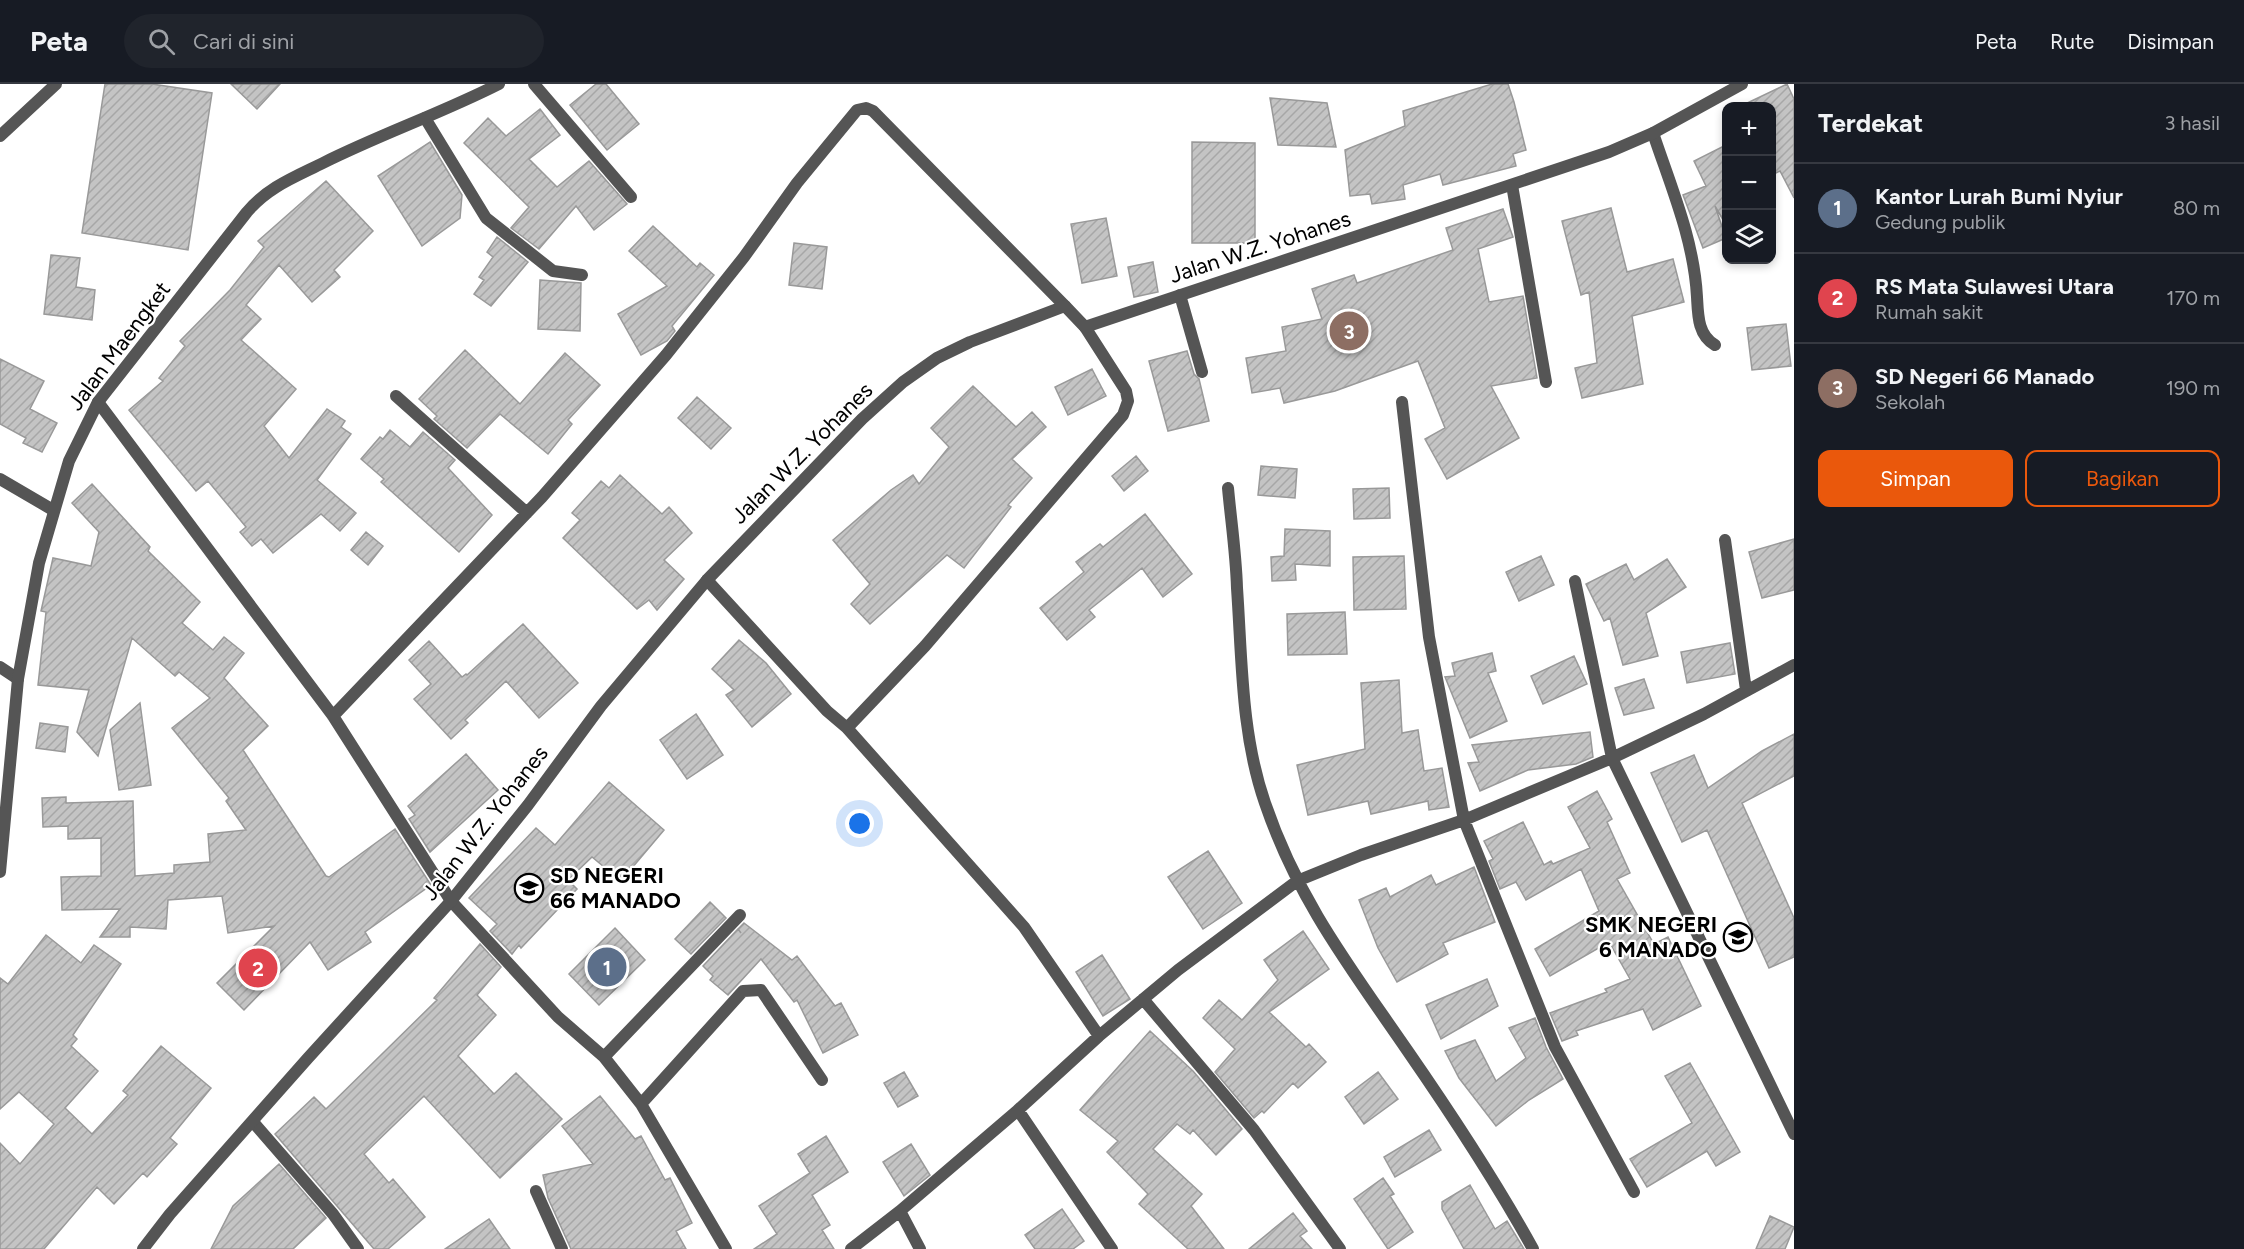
<!DOCTYPE html>
<html lang="id">
<head>
<meta charset="utf-8">
<style>
	body { margin:0; font-family:Figtree,sans-serif; background:#20242c; color:#f1f3f6 }
	.controls { position:absolute; right:18px; top:18px; display:grid; overflow:hidden; border-radius:12px; box-shadow:0 3px 9px #0003 }
	.controls button { width:54px; height:54px; display:grid; place-items:center; padding:0; border:0; border-bottom:2px solid #363941; background:#171b24; color:#f1f3f6; font:30px sans-serif }
	.you { position:absolute; left:860px; top:740px; width:21px; height:21px; margin:-15px; border:4px solid #fff; border-radius:50%; background:#1a73e8; box-shadow:0 0 0 9px #1a73e833 }
	.badge { display:grid; place-items:center; width:39px; height:39px; border-radius:50%; background:#ea580c; color:#fff; font-size:20px; font-weight:700 }
	.pin { position:absolute; translate:-50% -50%; border:3px solid #fff; box-shadow:0 2px 6px #0006 }
	.list { margin:0; padding:0; list-style:none }
	h2 { display:flex; justify-content:space-between; align-items:center; height:78px; margin:0; padding:0 24px; font-size:26px }
	h2 small { font-size:20px; font-weight:400; color:#9ea1a6 }
	.list li { display:grid; grid-template-columns:39px 1fr auto; gap:18px; align-items:center; box-sizing:border-box; height:90px; padding:0 24px; border-top:2px solid #363941 }
	.list b { display:block; font-size:22px; white-space:nowrap }
	.list p { margin:0; font-size:20px; white-space:nowrap; color:#9ea1a6 }
	.list em { font-size:20px; font-style:normal; color:#9ea1a6 }
	.actions { display:flex; gap:12px; padding:18px 24px }
	.actions a { flex:1; padding:14px 0; border:2px solid #ea580c; border-radius:12px; text-align:center; font-size:21px; color:#ea580c }
	.actions .main { background:#ea580c; color:#fff }
	.icon { flex:none; width:33px; height:33px; fill:none; stroke:currentColor; stroke-width:2; stroke-linecap:round; stroke-linejoin:round }
	.map { position:relative; flex:none; width:1794px; height:1165px; overflow:hidden }
	header { display:flex; align-items:center; gap:36px; box-sizing:border-box; height:84px; padding:0 30px; background:#171b24; border-bottom:2px solid #363941 }
	header strong { font-size:28px }
	nav { display:flex; gap:33px; margin-inline-start:auto; font-size:21px }
	.search { width:420px; height:54px; background:#20242c; display:flex; align-items:center; gap:15px; box-sizing:border-box; padding:0 21px; border-radius:33px; color:#9ea1a6; font-size:22px }
	main { display:flex }
	aside { flex:1; background:#171b24 }
	.map>svg:first-child { display:block }
	.building { fill:url(#building-hatch); stroke:#999; stroke-width:1.5 }
	.lines { fill:none; stroke-linecap:round; stroke-linejoin:round }
	.minor { stroke:#555; stroke-width:12 }
	.tertiary { stroke:#555; stroke-width:12 }
	.labels { text-anchor:middle; dominant-baseline:central; stroke-width:4.5; stroke-linejoin:round; paint-order:stroke }
	.street-label { font-size:22px; fill:#000; stroke:#fff }
	.poi-label { font-size:22px; font-weight:bold; fill:#000; stroke:#fff; text-anchor:start }
</style>
</head>
<body>
<header>
<strong>Peta</strong>
<div class="search"><svg class="icon" aria-label="search" viewBox="0 0 24 24"><circle cx="10" cy="10" r="6"/><path d="M15 15l6 6"/></svg>Cari di sini</div>
<nav><a>Peta</a><a>Rute</a><a>Disimpan</a></nav>
</header>
<main>
<div class="map">
<svg width="1794" height="1165" viewBox="0 0 1794 1165">
	<defs>
		<pattern id="building-hatch" width="6" height="6" patternUnits="userSpaceOnUse" patternTransform="scale(1.5)"><rect width="6" height="6" fill="#c4c4c4"/><path d="M-1 1l2-2M0 6l6-6M5 7l2-2" fill="none" stroke="#a7a7a7"/></pattern>
	</defs>
	<rect width="100%" height="100%" fill="#fff"/>
	<path class="building" d="M105,0H152L212,9L188,166L82,149Z
		M231,0H280L257,25Z
		M596,0H606L639,40L607,66L570,21Z
		M1492,0H1508L1514,18L1526,66L1513,70L1516,82L1443,101L1440,90L1403,101L1405,115L1372,120L1370,110L1350,112L1345,66L1405,42L1403,27Z
		M1787,0L1794,15V114L1780,87L1772,91V22H1741Z
		M1270,14L1327,19L1336,63L1278,61Z
		M540,25L560,51L529,75L557,103L589,77L627,120L594,146L576,122L539,165L511,144L529,123L464,59L488,34L506,52Z
		M430,58L462,111L460,134L422,162L378,92Z
		M1192,58L1255,59V159H1192Z
		M1726,61V141L1715,122L1726,154L1703,164L1683,111L1706,102L1694,77Z
		M326,97L373,147L334,186L340,193L312,218L279,181L246,221L261,235L241,256L296,305L264,342L289,374L327,325L345,337L341,343L351,350L317,396L356,429L340,447L321,430L273,469L261,455L252,462L240,448L246,443L208,397L196,407L129,326L163,297L159,294L185,262L180,257L230,206L264,163L258,157Z
		M1611,124L1627,188L1673,175L1684,218L1632,232L1643,300L1582,314L1575,284L1597,279L1589,208L1581,211L1562,137Z
		M1503,125L1513,153L1478,165L1489,218L1523,212L1537,294L1491,302L1519,354L1447,395L1425,355L1445,344L1418,277L1335,307L1284,319L1280,304L1252,309L1246,274L1286,267L1282,243L1322,235L1312,205L1354,191L1357,199L1453,166L1446,144Z
		M1106,134L1117,192L1082,199L1071,140Z
		M653,142L697,183L700,179L714,191L672,242L675,247L667,257L641,271L618,230L667,202L629,167Z
		M497,153L528,178L491,222L474,210L484,196L479,193L493,173L487,168Z
		M794,159L827,163L822,205L789,201Z
		M51,171L80,174L76,203L95,206L92,236L44,230Z
		M1153,178L1158,208L1134,213L1128,183Z
		M540,196L581,199L580,247L538,245Z
		M1786,240L1791,282L1752,286L1747,244Z
		M465,266L520,320L565,269L600,301L568,336L572,340L548,370L500,330L467,364L434,335L437,332L419,315Z
		M1187,267L1194,290L1199,295L1209,337L1168,347L1149,277Z
		M0,275L44,297L30,325L57,339L42,368L23,359L26,354L0,340Z
		M1092,285L1106,312L1068,331L1055,303Z
		M973,302L1016,343L1032,328L1046,343L1012,375L1032,394L1008,421L1011,423L964,484L947,471L870,540L851,520L870,500L833,456L891,406L913,391L919,400L949,363L931,344Z
		M697,313L731,344L711,365L678,334Z
		M390,346L410,363L423,348L455,376L448,384L492,431L459,468L381,398L384,395L361,375L380,353L383,355Z
		M1136,372L1148,387L1124,407L1112,392Z
		M1261,382L1297,385L1295,414L1258,411Z
		M620,391L662,430L669,423L692,449L664,476L684,495L657,526L649,516L637,525L563,454L580,436L572,429L601,397L609,404Z
		M92,400L150,463L148,467L200,518L182,539L213,566L224,553L244,569L224,594L268,642L243,666L326,792L329,793L395,745L431,801L365,848L371,858L328,886L310,858L244,926L217,899L274,842L228,849L222,812L168,816L166,845L130,843V853H100L120,825L62,826L61,793L101,792V754L68,755V742L43,743L42,714L66,713V719L133,717L135,792L174,789V781L210,778L208,750L246,746L226,717L229,714L172,644L210,614L179,588L175,592L132,554L98,672L77,648L89,606L38,601L46,528L41,527L53,474L91,482L99,448L72,419Z
		M1389,404L1390,434L1354,435L1353,405Z
		M1145,430L1192,490L1163,513L1142,484L1089,526L1095,533L1067,556L1040,524L1084,488L1076,478L1100,460L1103,463Z
		M1285,445L1330,447V482L1295,480L1296,496L1272,497L1271,473L1284,472Z
		M366,448L383,462L368,481L351,466Z
		M1794,455V506L1762,514L1749,468Z
		M1404,472L1406,525L1354,526L1353,473Z
		M1541,472L1554,501L1519,517L1506,488Z
		M1667,475L1686,503L1646,529L1658,572L1623,581L1610,534L1604,537L1586,500L1626,480L1634,496Z
		M1345,528L1347,570L1288,571L1287,530Z
		M523,540L578,599L539,634L506,597L465,636L468,639L451,655L414,615L431,600L409,576L429,557L462,593L466,590L467,591Z
		M739,556L766,579L791,610L752,643L726,611L734,606L712,585Z
		M1730,559L1735,590L1687,599L1681,568Z
		M1492,569L1496,587L1488,589L1507,637L1470,654L1445,593L1455,592L1452,579Z
		M1574,572L1587,600L1543,620L1531,592Z
		M1644,595L1654,624L1624,631L1615,604Z
		M1399,596L1402,649L1418,646L1424,687L1442,684L1449,723L1429,726L1428,717L1371,730L1368,717L1308,731L1297,681L1365,665L1361,599Z
		M140,619L151,701L119,706L110,646Z
		M696,630L723,671L687,695L660,656Z
		M40,639L68,643L65,668L36,664Z
		M1590,648L1593,673L1576,680L1528,686L1480,707L1468,679L1479,678L1472,661Z
		M1794,650V692L1742,719L1794,834V873L1769,884L1707,746L1682,758L1651,689L1694,671L1708,704L1762,667Z
		M466,670L498,706L430,768L409,735L415,731L408,722Z
		M609,698L664,746L621,797L592,773L568,796L577,805L521,864L519,861L512,870L490,847L497,840L469,814L536,744L555,761Z
		M1597,707L1612,735L1607,738L1630,789L1617,795L1654,860L1668,853L1701,922L1653,946L1643,925L1576,947L1578,951L1562,957L1550,929L1607,908L1605,905L1630,895L1609,858L1550,892L1535,865L1599,827L1581,785L1526,816L1516,798L1500,805L1489,777L1493,775L1484,757L1523,738L1544,781L1551,777L1553,780L1590,764L1568,723Z
		M1208,767L1242,819L1203,845L1168,793Z
		M1474,783L1495,838L1443,859L1448,870L1397,898L1378,864L1359,816L1386,804L1390,813L1431,791L1436,801Z
		M710,818L726,834L691,870L675,855Z
		M744,839L792,876L797,872L835,922L841,919L858,951L823,969L797,916L794,918L761,875L728,911L710,896L713,892L703,882L738,845L741,849L738,845Z
		M615,844L645,876L599,921L569,890Z
		M1303,847L1329,885L1269,928L1306,963L1309,960L1326,978L1298,1004L1293,999L1264,1029L1262,1027L1254,1034L1215,988L1235,965L1203,934L1219,916L1242,936L1278,896L1264,876Z
		M46,851L81,879L94,861L121,880L73,951L77,955L71,962L98,987L65,1024L92,1050L128,1011L123,1007L161,962L211,1004L170,1054L177,1060L147,1093L143,1089L114,1120L97,1103L44,1165H0V1059L20,1080L54,1040L19,1008L0,1025V894L8,900Z
		M480,860L501,883L477,911L496,931L458,972L494,1010L516,989L562,1035L500,1094L424,1012L364,1070L389,1099L393,1095L425,1133L388,1165H374L275,1050L314,1013L326,1025L437,916L434,914Z
		M1102,871L1130,915L1103,932L1076,888Z
		M1487,895L1498,922L1441,955L1426,921Z
		M1535,934L1546,963L1563,995L1529,1016L1496,1042L1459,994L1445,967L1475,956L1496,997L1526,974L1509,944Z
		M1150,947L1193,987L1242,1045L1216,1071L1193,1046L1190,1050L1177,1040L1153,1065L1202,1110L1191,1122L1224,1165H1188L1139,1120L1148,1110L1107,1068L1118,1057L1080,1026Z
		M1690,979L1740,1068L1716,1082L1707,1067L1647,1103L1630,1075L1692,1039L1665,992Z
		M904,988L918,1012L898,1023L884,999Z
		M1378,988L1398,1015L1364,1040L1345,1013Z
		M600,1012L635,1055L641,1052L665,1096L670,1094L692,1139L676,1147L686,1165H571L548,1114L543,1091L593,1080L562,1042Z
		M1429,1046L1441,1066L1395,1093L1384,1073Z
		M826,1052L848,1088L812,1111L830,1141L822,1146L834,1165H754L777,1150L759,1122L810,1089L798,1070Z
		M911,1060L930,1091L904,1112L883,1078Z
		M279,1080L326,1134L293,1165H211L233,1122Z
		M1383,1094L1394,1110L1390,1112L1413,1148L1388,1165L1354,1115Z
		M1470,1101L1495,1145L1507,1137L1524,1165H1464L1442,1125V1118Z
		M1062,1125L1084,1157L1073,1165H1035L1025,1151Z
		M1293,1129L1307,1147L1300,1152L1312,1165H1249Z
		M1770,1132L1794,1143L1785,1165H1756Z
		M489,1135L510,1165H445Z"/>
	<g class="lines">
		<path class="minor" d="M534,0L631,113
			M425,34L486,134L553,187L582,191
			M1653,49C1671,103 1694,156 1697,213C1698,232 1698,251 1715,261
			M0,52L56,0
			M1512,101L1546,298
			M1180,211L1202,288
			M396,312L527,429
			M98,318L333,632L451,817L558,933L604,973L641,1020L726,1165
			M1402,318L1429,553L1464,736L1555,963L1634,1108
			M0,395L53,426
			M1228,404C1231,437 1236,470 1237,504C1242,575 1241,650 1265,719C1298,816 1350,883 1407,966C1452,1031 1495,1096 1533,1165
			M1725,456L1746,606
			M707,496L827,627L847,644L1024,843L1099,952
			M1575,497L1612,674L1794,1050
			M0,583L18,595
			M333,632L542,413L666,271L744,173L797,99L857,26L866,24L873,27L1065,222
			M847,644L925,562L1123,331L1128,317L1126,307L1085,243
			M1143,915L1254,1046L1340,1165
			M604,973L740,831
			M641,1020L743,907L761,906L822,996
			M253,1038L333,1130L358,1165
			M536,1107L562,1165
			M851,1165L900,1127
			M920,1165L900,1127L1018,1026
			M1112,1165L1018,1026L1099,952L1178,886L1297,797L1361,771L1464,736L1612,674L1704,630L1794,581"/>
		<path class="tertiary" d="M0,788L18,595L39,479L69,377L98,318L247,128C268,103 295,93 323,79C381,50 442,29 499,0
			M143,1165L170,1130L308,974L451,817L528,721L601,622L707,496L862,335L903,298L937,274L970,258L1065,222L1085,243L1609,68L1653,49L1742,0"/>
	</g>
	<defs>
		<g id="school-ring" transform="scale(1.5)"><circle r="9.5" fill="#fff" stroke="#000" stroke-width="1.5"/><path d="M0-5L7-2L0 1L-7-2ZM-4 1L0 2.5L4 1V4Q0 6-4 4Z" fill="#000"/></g>
	</defs>
	<g fill-rule="evenodd">
		<use href="#school-ring" x="529" y="804"/>
		<use href="#school-ring" x="1738" y="853"/>
	</g>
	<g class="labels">
		<g class="street-label">
			<text transform="translate(1260 163) rotate(-18)">Jalan W.Z. Yohanes</text>
			<text transform="translate(119 262) rotate(-53)">Jalan Maengket</text>
			<text transform="translate(802 369) rotate(-45)">Jalan W.Z. Yohanes</text>
			<text transform="translate(485 739) rotate(-52)">Jalan W.Z. Yohanes</text>
		</g>
		<g class="poi-label">
			<text x="550" y="791">SD NEGERI<tspan x="550" dy="25">66 MANADO</tspan></text>
			<text x="1717" y="840" text-anchor="end">SMK NEGERI<tspan x="1717" dy="25">6 MANADO</tspan></text>
		</g>
	</g>
</svg>
<div class="controls">
<button>+</button>
<button>−</button>
<button><svg class="icon" aria-label="layers" viewBox="0 0 24 24"><path d="M12 4l9 5-9 5-9-5zM3 14l9 5 9-5"/></svg></button>
</div>
<div class="you"></div>
<div class="pin badge" style="left:607px;top:883px;background:#5c6f8a">1</div>
<div class="pin badge" style="left:258px;top:884px;background:#e0444e">2</div>
<div class="pin badge" style="left:1349px;top:247px;background:#8d6e63">3</div>
</div>
<aside>
<h2>Terdekat<small>3 hasil</small></h2>
<ul class="list">
<li><span class="badge" style="background:#5c6f8a">1</span><div><b>Kantor Lurah Bumi Nyiur</b><p>Gedung publik</p></div><em>80 m</em></li>
<li><span class="badge" style="background:#e0444e">2</span><div><b>RS Mata Sulawesi Utara</b><p>Rumah sakit</p></div><em>170 m</em></li>
<li><span class="badge" style="background:#8d6e63">3</span><div><b>SD Negeri 66 Manado</b><p>Sekolah</p></div><em>190 m</em></li>
</ul>
<div class="actions"><a class="main">Simpan</a><a>Bagikan</a></div>
</aside>
</main>
</body>
</html>
